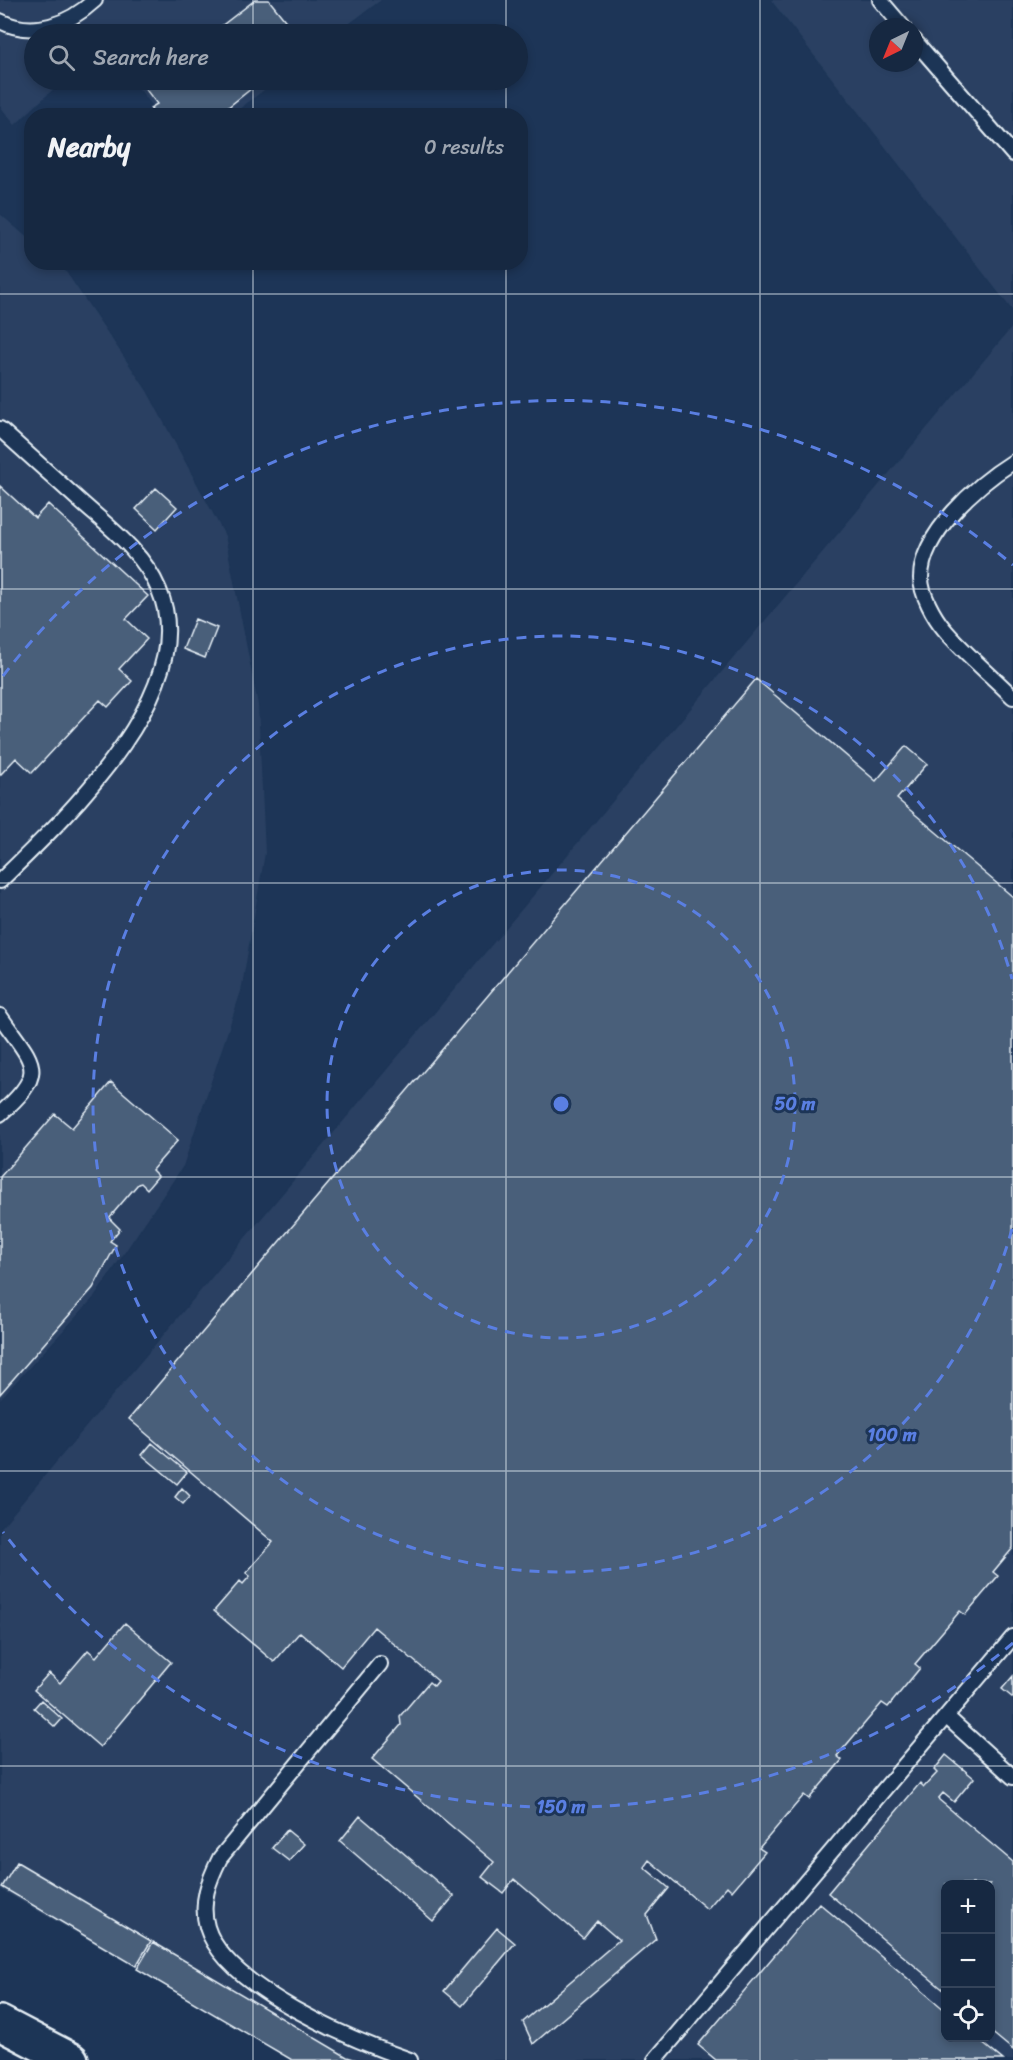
<!DOCTYPE html>
<html lang="en">
<head>
<meta charset="utf-8">
<style>
	body { margin:0; font-family:Sriracha,sans-serif; background:#1f3048; color:#f1f3f6 }
	.controls { position:absolute; right:18px; bottom:18px; display:grid; overflow:hidden; border-radius:12px; box-shadow:0 3px 9px #0003 }
	.controls button { width:54px; height:54px; display:grid; place-items:center; padding:0; border:0; border-bottom:2px solid #35445a; background:#162841; color:#f1f3f6; font:30px sans-serif }
	.compass { position:absolute; left:869px; top:18px; width:54px; height:54px; border-radius:50%; background:#162841; box-shadow:0 3px 9px #0003; rotate:223deg }
	.list { margin:0; padding:0; list-style:none }
	h2 { display:flex; justify-content:space-between; align-items:center; height:78px; margin:0; padding:0 24px; font-size:26px }
	h2 small { font-size:20px; font-weight:400; color:#9ea6b1 }
	.icon { flex:none; width:33px; height:33px; fill:none; stroke:currentColor; stroke-width:2; stroke-linecap:round; stroke-linejoin:round }
	.map { position:relative; flex:none; width:1013px; height:2060px; overflow:hidden }
	.search { position:absolute; background:#162841; box-shadow:0 3px 9px #0003; left:24px; top:24px; width:504px; height:66px; display:flex; align-items:center; gap:15px; box-sizing:border-box; padding:0 21px; border-radius:33px; color:#9ea6b1; font-size:22px }
	.panel { position:absolute; background:#162841; box-shadow:0 3px 9px #0003; left:24px; top:108px; width:504px; height:162px; border-radius:24px }
	.map>svg:first-child { display:block }
	.built { fill:#2a4162; fill-rule:evenodd }
	.building { fill:#495e7a; stroke:#e8f1f8; stroke-width:1.5 }
	.lines { fill:none; stroke-linecap:round; stroke-linejoin:round }
	.service-casing { stroke:#e8f1f8; stroke-width:18 }
	.tertiary-casing { stroke:#e8f1f8; stroke-width:38 }
	.service { stroke:#1d3557; stroke-width:14 }
	.tertiary { stroke:#1d3557; stroke-width:33 }
	.grid { fill:none; stroke:#e8f1f8; stroke-width:1.5; stroke-opacity:0.55 }
	.ring { fill:none; stroke:#5a7fe2; stroke-width:3; stroke-dasharray:10 8 }
	.centre { fill:#5a7fe2; stroke:#1d3557; stroke-width:3 }
	.ring-label { font-size:18px; text-anchor:middle; font-weight:bold; fill:#5a7fe2; stroke:#1d3557; stroke-width:6; stroke-linejoin:round; paint-order:stroke }
</style>
</head>
<body>
<div class="map">
<svg width="1013" height="2060" viewBox="0 0 1013 2060">
	<rect width="100%" height="100%" fill="#1d3557"/>
	<filter id="ink" filterUnits="userSpaceOnUse"><feTurbulence type="fractalNoise" baseFrequency=".0167" numOctaves="2"/><feDisplacementMap in="SourceGraphic" scale="12" xChannelSelector="R" yChannelSelector="G"/><feConvolveMatrix kernelMatrix="1 2 1 2 8 2 1 2 1" color-interpolation-filters="sRGB"/></filter>
	<g filter="url(#ink)">
		<path class="built" d="M0,0H381L335,34H34V80H63L15,125L0,106Z
			M771,0H1013V311ZM878,27H914V63H878Z
			M132,80H277L230,116L160,115Z
			M0,214L31,241L32,262L57,263L64,269L147,391L225,536L258,705L265,853L241,991L183,1166L95,1296L0,1399Z
			M1013,326V2060H297L0,1889V1529ZM946,1884H990V2038H946Z"/>
		<path class="building" d="M255,0H269L296,34H211Z
			M154,80H262L217,116H156L150,108L157,104L144,87Z
			M0,486L35,518L48,504L148,596L126,619L147,639L119,669L132,681L108,707L100,700L32,773L16,758L0,775Z
			M156,488L177,507L157,529L136,509Z
			M195,619L217,628L205,658L183,649Z
			M756,679L876,781L906,746L927,764L897,799L1013,897V1548L993,1572L998,1576L965,1615L960,1611L915,1664L920,1668L888,1707L882,1703L837,1756L842,1760L809,1799L804,1795L759,1848L765,1852L732,1891L727,1886L707,1909L649,1860L644,1867L669,1888L647,1915L656,1939L533,2044L523,2022L619,1940L597,1921L583,1938L514,1879L503,1893L482,1877L494,1862L372,1759L401,1725L400,1716L429,1682L434,1686L438,1681L374,1627L341,1667L300,1632L274,1662L214,1611L240,1581L243,1584L250,1576L246,1573L273,1542L129,1419Z
			M111,1082L178,1140L152,1170L158,1176L147,1189L141,1183L138,1184L109,1218L120,1229L110,1241L116,1245L93,1288L0,1394V1177L55,1114L72,1128Z
			M152,1443L187,1472L177,1484L142,1455Z
			M182,1488L190,1496L183,1504L175,1497Z
			M125,1623L171,1662L100,1747L34,1690L49,1673L60,1683L88,1650L96,1657Z
			M1013,1676V1698L1002,1689Z
			M41,1700L62,1719L55,1727L34,1708Z
			M946,1755L974,1778L954,1802L943,1793L938,1799L1013,1862V2050L990,2031V1884H946V1992L828,1893L920,1783L924,1787L937,1773L934,1770Z
			M360,1816L454,1896L433,1921L340,1841Z
			M287,1830L304,1844L289,1861L272,1848Z
			M17,1862L151,1941L136,1966L2,1887Z
			M819,1903L946,2011V2038H976L1003,2060H716L698,2045Z
			M497,1928L515,1943L462,2006L444,1991Z
			M153,1942L347,2057L357,2060H292L137,1969Z"/>
		<g class="lines">
			<g class="service-casing">
				<path id="service" d="M880,0L903,27
					M0,21C34,38 69,24 95,0
					M914,40L1013,154
					M0,429C27,453 54,478 81,502C110,528 144,553 159,590C202,690 64,819 0,881
					M1013,462C978,484 921,533 921,578C921,594 934,617 944,629C964,653 990,674 1013,697
					M0,1016C33,1064 50,1070 0,1114
					M380,1664L220,1858C209,1880 200,1902 207,1927C225,1988 355,2041 410,2060
					M947,1717L1013,1777
					M655,2060L1013,1637"/>
			</g>
			<g class="tertiary-casing">
				<path id="tertiary" d="M0,2023L71,2060"/>
			</g>
			<use href="#service" class="service"/>
			<use href="#tertiary" class="tertiary"/>
		</g>
	</g>
	<path class="grid" d="M253,0V34M506,0V34M760,0V2060M253,80V116M506,80V116M253,262V2060M506,262V2060M0,294H1013M0,589H1013M0,883H1013M0,1177H1013M0,1471H1013M0,1766H1013"/>
	<g class="ring">
		<circle cx="561" cy="1104" r="234"/>
		<path d="M1012 1229A468 468 0 1 1 1012 979"/>
		<path d="M1013 1643A703 703 0 0 1 3 1532M3 676A703 703 0 0 1 1013 565"/>
	</g>
	<circle cx="561" cy="1104" r="9" class="centre"/>
	<g class="ring-label">
		<text x="795" y="1110">50 m</text>
		<text x="892" y="1441">100 m</text>
		<text x="561" y="1813">150 m</text>
	</g>
</svg>
<div class="controls">
<button>+</button>
<button>−</button>
<button><svg class="icon" aria-label="locate" viewBox="0 0 24 24"><circle cx="12" cy="12" r="6"/><path d="M12 2v4M12 18v4M2 12h4M18 12h4"/></svg></button>
</div>
<svg class="compass" viewBox="-18 -18 36 36"><path d="M0-13l5 13h-10z" fill="#e53935"/><path d="M0 13l5-13h-10z" fill="#9ea6b1"/></svg>
<div class="search"><svg class="icon" aria-label="search" viewBox="0 0 24 24"><circle cx="10" cy="10" r="6"/><path d="M15 15l6 6"/></svg>Search here</div>
<section class="panel">
<h2>Nearby<small>0 results</small></h2>
<ul class="list">
</ul>
</section>
</div>
</body>
</html>
